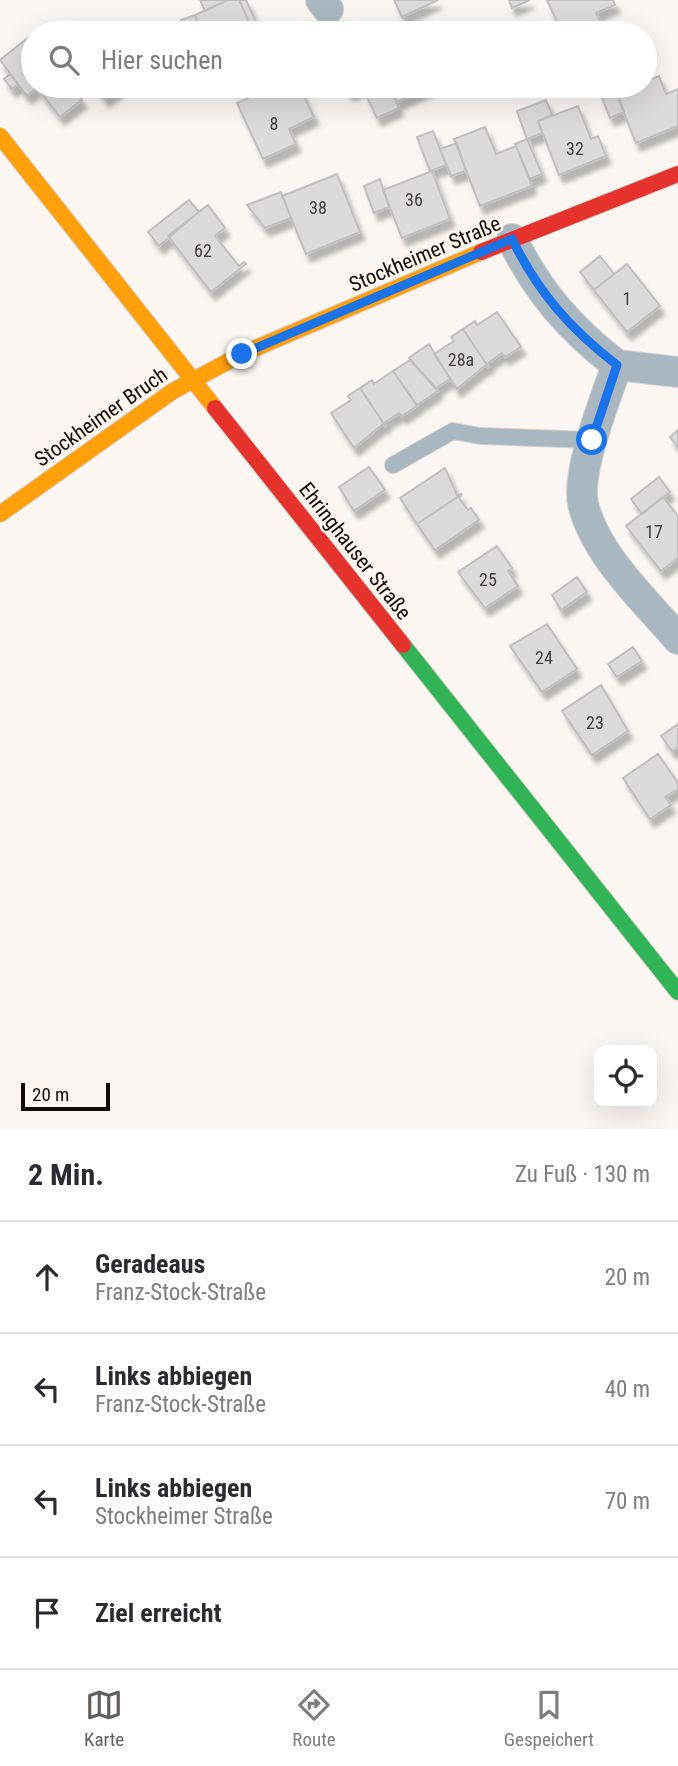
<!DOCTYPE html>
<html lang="de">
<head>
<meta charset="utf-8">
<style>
	body { margin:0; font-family:"Roboto Condensed",sans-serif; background:#f2f2f3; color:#2b2b33 }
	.controls { position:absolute; right:21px; bottom:21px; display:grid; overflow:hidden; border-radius:14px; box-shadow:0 7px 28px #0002 }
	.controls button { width:63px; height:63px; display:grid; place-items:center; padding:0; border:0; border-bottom:2px solid #e1e1e2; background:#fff; color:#2b2b33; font:35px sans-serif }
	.scale { position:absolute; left:21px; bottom:18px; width:89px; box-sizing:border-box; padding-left:7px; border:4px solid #110c08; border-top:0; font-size:19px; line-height:24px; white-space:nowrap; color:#110c08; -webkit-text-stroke:5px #fff5ed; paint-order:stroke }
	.stop { position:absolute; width:21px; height:21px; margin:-16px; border:5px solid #1a73e8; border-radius:50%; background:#fff }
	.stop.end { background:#1a73e8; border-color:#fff; box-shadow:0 2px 7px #0008 }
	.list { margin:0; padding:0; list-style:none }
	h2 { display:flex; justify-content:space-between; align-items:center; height:91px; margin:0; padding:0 28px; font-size:30px }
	h2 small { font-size:23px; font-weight:400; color:#7c7c81 }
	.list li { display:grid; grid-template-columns:46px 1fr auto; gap:21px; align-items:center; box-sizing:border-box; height:112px; padding:0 28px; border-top:2px solid #e1e1e2 }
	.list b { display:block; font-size:26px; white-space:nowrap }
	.list p { margin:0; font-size:23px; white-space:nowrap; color:#7c7c81 }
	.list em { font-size:23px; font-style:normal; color:#7c7c81 }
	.icon { flex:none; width:38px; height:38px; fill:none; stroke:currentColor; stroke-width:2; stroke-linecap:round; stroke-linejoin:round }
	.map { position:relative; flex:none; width:678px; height:1129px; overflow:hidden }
	.search { position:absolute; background:#fff; box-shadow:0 7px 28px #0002; left:21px; right:21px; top:21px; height:77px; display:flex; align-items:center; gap:18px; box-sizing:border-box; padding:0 24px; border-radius:38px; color:#7c7c81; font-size:26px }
	.sheet { height:539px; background:#fff }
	nav { display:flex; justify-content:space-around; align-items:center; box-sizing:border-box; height:98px; border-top:2px solid #e1e1e2; background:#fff; font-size:19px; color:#7c7c81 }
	nav a { display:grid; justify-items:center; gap:4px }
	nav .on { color:#635e5a }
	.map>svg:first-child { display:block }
	.building { fill:#ded9da; stroke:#c2bebe; stroke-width:2; filter:url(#shadow) }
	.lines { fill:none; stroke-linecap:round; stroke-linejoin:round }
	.lane-casing { stroke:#d5d1cd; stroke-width:18 }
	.street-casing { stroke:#d5d1cd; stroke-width:32 }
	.fast-casing { stroke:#d5d1cd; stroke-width:18 }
	.slow-casing { stroke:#d5d1cd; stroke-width:18 }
	.jam-casing { stroke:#d5d1cd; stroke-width:18 }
	.lane { stroke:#a9b8c0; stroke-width:16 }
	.street { stroke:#a9b8c0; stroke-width:30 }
	.fast { stroke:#30b455; stroke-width:16 }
	.slow { stroke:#ff9f0a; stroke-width:16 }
	.jam { stroke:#e5322d; stroke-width:16 }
	.route { stroke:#1a73e8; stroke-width:9 }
	.labels { text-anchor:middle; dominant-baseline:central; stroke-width:5; stroke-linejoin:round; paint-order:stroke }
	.number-label { font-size:18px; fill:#443f3c }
	.street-label { font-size:21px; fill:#110c08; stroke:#fff5ed }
</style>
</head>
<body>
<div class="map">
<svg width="678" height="1129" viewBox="0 0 678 1129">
	<defs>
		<filter id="shadow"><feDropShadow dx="4.5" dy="8" stdDeviation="2" flood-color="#0004"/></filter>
	</defs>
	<rect width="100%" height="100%" fill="#fbf6f1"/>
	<path class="building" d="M200,0H228L205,11Z
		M228,0H239L254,33H194L201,30L195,15Z
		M239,0H246L261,32L254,33Z
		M394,0H438L402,17Z
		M509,0H530L512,8Z
		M547,0H613L615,5L596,13L601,22L577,33H562Z
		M195,15L201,30L187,33L181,20Z
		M29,37L33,42V86H39L27,96L0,60Z
		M10,74L18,84L12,89L4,79Z
		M659,76L666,94L678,89V126L636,143L616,93L635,86H645V82Z
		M39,86H71L82,100L60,117L37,87Z
		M95,86H122L105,99Z
		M274,86H299L314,117L289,129L296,144L263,159L237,103Z
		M345,86H362V87L349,93Z
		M382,86H389L399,108L377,118L365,93Z
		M389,86H433L397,102Z
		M610,86H615L624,112L610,118L599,90Z
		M546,100L552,115L538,121L542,133L527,139L517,111Z
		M578,106L591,139L598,136L606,156L559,175L538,121Z
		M485,127L496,154L516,146L532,186L480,206L454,139Z
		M433,131L446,165L430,171L417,137Z
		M527,139L542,174L530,179L515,144Z
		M457,143L466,171L451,176L440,149Z
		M432,171L450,219L402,238L383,190Z
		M337,174L360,232L306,254L282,196Z
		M380,179L389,207L374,213L364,186Z
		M281,192L291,218L265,228L247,205Z
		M189,200L199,212L159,246L148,232Z
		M208,205L225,228L215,236L239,266L244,262L246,264L211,292L168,236Z
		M600,256L614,274L594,290L580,272Z
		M627,264L660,306L627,332L594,290Z
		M497,312L521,347L505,357L502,353L487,364L489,368L463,329L475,321L477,325Z
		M463,329L489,368L486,365L457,389L434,354L454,341L451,337Z
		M429,344L450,379L436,388L409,358Z
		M410,360L438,391L417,405L393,371Z
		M393,371L417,406L402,416L399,413L384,423L386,427L360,388L372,380L374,384Z
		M360,388L386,427L383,424L354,448L331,413L351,400L348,396Z
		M678,430V447L670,437Z
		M369,467L385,490L354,511L339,487Z
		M445,468L457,495L462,494L417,524L400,498Z
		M659,477L670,492L642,514L631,499Z
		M462,494L459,498L468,510L471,508L479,520L435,550L417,524Z
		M663,497L678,516V558L661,571L626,526Z
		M497,546L512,568L508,571L518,586L485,608L458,572Z
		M577,577L587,592L561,610L552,595Z
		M547,624L577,669L542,692L510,646Z
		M633,647L642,661L617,677L608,664Z
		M601,685L628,731L592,755L562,711Z
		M678,724V747L672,751L661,736Z
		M658,754L678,783V789L665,797L671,805L650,819L623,778Z"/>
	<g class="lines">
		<g class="lane-casing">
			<path id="lane" d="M393,465L453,431L480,436L592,440"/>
		</g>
		<g class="street-casing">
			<path id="street" d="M321,0L328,9
				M512,239C538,292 570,329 617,365C606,397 576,472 583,504C596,556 645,600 678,639
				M617,365L678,372"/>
		</g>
		<g class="fast-casing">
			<path id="fast" d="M403,645L678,992"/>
		</g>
		<g class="slow-casing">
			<path id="slow" d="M0,136L215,408
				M0,514L173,391L242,354L481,252"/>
		</g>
		<g class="jam-casing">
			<path id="jam" d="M481,252L678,174
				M215,408L403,645"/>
		</g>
		<use href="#lane" class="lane"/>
		<use href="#street" class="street"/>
		<use href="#fast" class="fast"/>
		<use href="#slow" class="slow"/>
		<use href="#jam" class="jam"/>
	</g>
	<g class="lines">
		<path class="route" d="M242,354L512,239C538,292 570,329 617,365L592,440"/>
	</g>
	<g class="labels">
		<g class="number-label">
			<text x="274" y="123">8</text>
			<text x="575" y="148">32</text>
			<text x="414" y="199">36</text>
			<text x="318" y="207">38</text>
			<text x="203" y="250">62</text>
			<text x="627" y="298">1</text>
			<text x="461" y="359">28a</text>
			<text x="654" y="531">17</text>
			<text x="488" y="579">25</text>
			<text x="544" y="657">24</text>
			<text x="595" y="722">23</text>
		</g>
		<g class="street-label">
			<text transform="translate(425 254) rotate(-23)">Stockheimer Straße</text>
			<text transform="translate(101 417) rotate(-35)">Stockheimer Bruch</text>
			<text transform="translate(355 551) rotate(52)">Ehringhauser Straße</text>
		</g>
	</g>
</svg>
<div class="controls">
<button><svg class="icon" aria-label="locate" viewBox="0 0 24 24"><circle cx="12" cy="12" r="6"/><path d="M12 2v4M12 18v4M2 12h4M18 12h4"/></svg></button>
</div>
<div class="scale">20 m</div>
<div class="stop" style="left:592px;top:440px"></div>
<div class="stop end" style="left:242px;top:354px"></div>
<div class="search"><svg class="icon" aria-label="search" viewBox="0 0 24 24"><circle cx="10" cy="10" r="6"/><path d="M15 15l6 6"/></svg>Hier suchen</div>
</div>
<section class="sheet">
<h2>2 Min.<small>Zu Fuß · 130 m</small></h2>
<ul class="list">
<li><svg class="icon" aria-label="ahead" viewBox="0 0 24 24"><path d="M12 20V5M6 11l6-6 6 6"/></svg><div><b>Geradeaus</b><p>Franz-Stock-Straße</p></div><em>20 m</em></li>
<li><svg class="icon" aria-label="left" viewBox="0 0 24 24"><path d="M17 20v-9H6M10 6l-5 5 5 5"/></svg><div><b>Links abbiegen</b><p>Franz-Stock-Straße</p></div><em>40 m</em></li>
<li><svg class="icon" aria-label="left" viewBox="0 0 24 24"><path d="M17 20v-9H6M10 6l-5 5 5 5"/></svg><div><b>Links abbiegen</b><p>Stockheimer Straße</p></div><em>70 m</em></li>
<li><svg class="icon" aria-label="arrive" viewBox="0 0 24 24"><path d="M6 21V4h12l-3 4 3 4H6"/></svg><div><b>Ziel erreicht</b></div></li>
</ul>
</section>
<nav>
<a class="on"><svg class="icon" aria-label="map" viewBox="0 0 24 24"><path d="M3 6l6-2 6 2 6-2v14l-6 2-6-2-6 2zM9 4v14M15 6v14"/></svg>Karte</a>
<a><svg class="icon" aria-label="directions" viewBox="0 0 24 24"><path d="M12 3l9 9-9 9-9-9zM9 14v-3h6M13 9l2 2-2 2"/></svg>Route</a>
<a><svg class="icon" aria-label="saved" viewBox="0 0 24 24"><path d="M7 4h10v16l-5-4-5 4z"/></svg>Gespeichert</a>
</nav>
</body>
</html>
